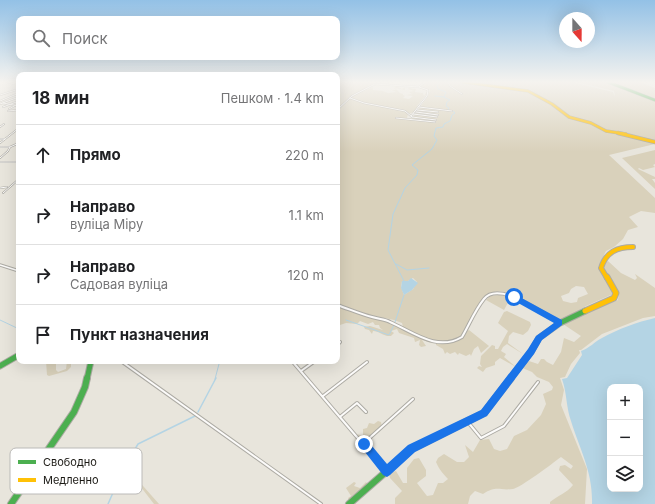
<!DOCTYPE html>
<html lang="ru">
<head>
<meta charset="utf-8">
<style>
	body { margin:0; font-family:Inter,sans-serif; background:#f6f6f6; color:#202124 }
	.controls { position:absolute; right:12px; bottom:12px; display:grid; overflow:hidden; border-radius:8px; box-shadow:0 4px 16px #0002 }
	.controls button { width:36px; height:36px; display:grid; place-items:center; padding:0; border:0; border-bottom:1px solid #e0e0e0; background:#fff; color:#202124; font:20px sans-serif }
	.compass { position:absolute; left:559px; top:12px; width:36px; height:36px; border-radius:50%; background:#fff; box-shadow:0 4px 16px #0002; rotate:159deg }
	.stop { position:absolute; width:12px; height:12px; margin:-9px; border:3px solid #1a73e8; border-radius:50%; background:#fff }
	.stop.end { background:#1a73e8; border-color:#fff; box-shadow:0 1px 4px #0008 }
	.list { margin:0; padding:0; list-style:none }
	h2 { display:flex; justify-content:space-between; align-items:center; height:52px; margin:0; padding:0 16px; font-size:17px }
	h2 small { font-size:13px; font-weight:400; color:#757577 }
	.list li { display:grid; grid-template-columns:26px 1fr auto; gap:12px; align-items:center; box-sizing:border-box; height:60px; padding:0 16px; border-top:1px solid #e0e0e0 }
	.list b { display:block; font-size:15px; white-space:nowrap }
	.list p { margin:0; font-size:13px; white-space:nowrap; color:#757577 }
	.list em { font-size:13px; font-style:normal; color:#757577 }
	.icon { flex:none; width:22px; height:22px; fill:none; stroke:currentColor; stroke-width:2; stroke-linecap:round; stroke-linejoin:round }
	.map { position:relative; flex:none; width:655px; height:504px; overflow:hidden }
	.search { position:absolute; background:#fff; box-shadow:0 4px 16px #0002; left:16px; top:16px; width:324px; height:44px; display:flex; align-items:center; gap:10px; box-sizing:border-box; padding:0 14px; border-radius:8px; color:#757577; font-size:15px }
	.panel { position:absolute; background:#fff; box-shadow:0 4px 16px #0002; left:16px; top:72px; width:324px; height:292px; border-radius:8px }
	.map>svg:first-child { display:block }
	.green { fill:#d9d1bb; fill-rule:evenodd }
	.water { fill:#b4d4e4; fill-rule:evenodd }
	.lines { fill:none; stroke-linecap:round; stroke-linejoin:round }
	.stream-far1 { stroke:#b4d4e4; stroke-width:1 }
	.stream { stroke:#b4d4e4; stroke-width:1.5 }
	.street-far2-casing { stroke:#adaba4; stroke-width:2 }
	.street-far1-casing { stroke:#adaba4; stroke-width:3.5 }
	.street-casing { stroke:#adaba4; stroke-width:4 }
	.fast-far2-casing { stroke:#adaba4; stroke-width:3.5 }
	.fast-far1-casing { stroke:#adaba4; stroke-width:7 }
	.fast-casing { stroke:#adaba4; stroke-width:8 }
	.slow-far3-casing { stroke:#adaba4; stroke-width:3.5 }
	.slow-far2-casing { stroke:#adaba4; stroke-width:4.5 }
	.slow-far1-casing { stroke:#adaba4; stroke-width:6 }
	.slow-casing { stroke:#adaba4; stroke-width:7 }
	.street-far2 { stroke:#fcfbfa; stroke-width:1 }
	.street-far1 { stroke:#fcfbfa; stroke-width:1.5 }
	.street { stroke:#fcfbfa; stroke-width:2 }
	.fast-far2 { stroke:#4caf50; stroke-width:2.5 }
	.fast-far1 { stroke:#4caf50; stroke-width:5 }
	.fast { stroke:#4caf50; stroke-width:6 }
	.slow-far3 { stroke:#ffc107; stroke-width:2.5 }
	.slow-far2 { stroke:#ffc107; stroke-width:3 }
	.slow-far1 { stroke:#ffc107; stroke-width:4 }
	.slow { stroke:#ffc107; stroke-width:5 }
	.route { fill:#1a73e8 }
	.key { fill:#fff; stroke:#bbbab8; stroke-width:1 }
	.key-label { font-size:11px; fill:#1b1914 }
</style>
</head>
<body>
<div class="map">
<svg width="655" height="504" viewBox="0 0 655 504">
	<rect width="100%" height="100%" fill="#e8e5dc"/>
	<path class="green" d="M337,82L375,83L362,92L373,87V90L383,91L388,93L396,92L392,90H396L394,88L396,87L395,86L404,87H398L402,89L405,87V90L395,88L400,93L403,94V95L405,96L403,98L409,99L413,96L406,95L412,94L409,92L414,91L408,89L409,88L416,89L415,92L423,93L424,96L427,91L426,95L417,106L418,107C415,111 413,113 408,114L407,118L406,119L411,120L428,96L430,90L420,87L425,82H572L613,92L615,97L614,91L576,82H640L655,88V144L609,155L655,198V213L641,211L629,217L638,227L628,230L623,239L614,247L606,251L598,267L613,289V294L586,306L560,321C546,315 532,306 519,299C515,297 510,293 505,292C480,286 474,321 463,334C449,351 417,336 403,327L402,323L394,320L370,315L337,304ZM413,278L417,282L413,289L404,295L401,287L402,281H408ZM576,286L584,287L588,294L578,298L577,302L571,303L563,301L561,296L569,293L571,289Z
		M655,150V164L653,165L655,167L643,170L639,168L638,169L655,177V179H652L655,183V189L622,158Z
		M608,261L621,273L635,280L637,278L635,274L655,288V316L643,318L602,334L581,350H579L580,353L571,364L565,377L560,378L564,390L561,405L587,469L585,504H550V502C557,496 567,493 573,485L559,470L560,466L565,465L571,469L573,466L561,457C553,463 520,488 513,489C499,491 497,485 483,494L475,491L470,496L468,504H395V498L402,491L390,478L389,473L396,471L403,483H407V468L414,459L419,458L426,470V476L417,483L427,496L433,495L438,483H443L448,479C442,472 440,471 436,462L438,458L444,454L457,462H464L469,457L465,445L473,452L480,440L489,439L494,449L500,451L507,449L514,436L527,430L541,415L546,404L543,394L552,390L553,387L549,382L537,377L532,372L520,367L529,361L538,364L541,359H544L547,362L553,365L561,352L564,338L574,342L581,336L563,324L585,313L618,300L619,292L603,268V265Z
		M499,295L508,297L510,299L504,310L486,300L490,296Z
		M340,308L393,324L411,334L435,344L422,340L426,346L421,347L419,345L420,340L415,342L414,338L399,333L397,329L391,331L394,333L391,336C384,337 379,331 373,331L372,334L369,330L365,329L364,327L370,326L383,330L380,328L379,325H375L373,322L368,324L360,321L357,324L346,323L337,326V313Z
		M507,311L530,322L531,325L528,331L523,335L513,332L509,336L508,343L523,354L507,344L503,347L501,351L506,354L504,357L516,367L500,358L495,362V365L486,368L483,372L477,368L479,366L482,367L480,364L481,356L492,345L495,346V349H498L508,331L498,323L504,312Z
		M469,330L489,346L481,353L478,346L474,349L471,356L470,354L466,356L459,353L458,355L455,352L450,354L447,352L445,354L443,349L436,345V343C448,344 463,343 467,331Z
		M46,361H60L56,364V370L58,372L66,369L67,361H71V367L67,371L49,376L47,375Z
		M378,421L381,422L382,427L363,441L357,434L363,436V429L367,428L369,423L374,424Z
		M128,472L136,474V478L159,504H154L137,482L127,478L126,475Z
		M354,482L356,483L354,486L360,488L366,482L368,485L349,501L348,498L351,496L346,488Z"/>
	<path class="water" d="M411,278L418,283L412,290L404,295L401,288L402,281H408Z
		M655,318V504H592C593,472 580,450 571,421C566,407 567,393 562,379L567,378L582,355L581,351C590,348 594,342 602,338C618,329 637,322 655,318ZM610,387H640V489H610Z"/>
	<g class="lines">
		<path class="stream-far1" d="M439,82L440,83L437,84L438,89L446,92L444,97L450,100L447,102L446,106L449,108L448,110
			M435,96L444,97
			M396,264L407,270L429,268
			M404,281L388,250L393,214L405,188L417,175L418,170L412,165L432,149L437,140L434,136L436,128L443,127L444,124L450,121L452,115L455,113L453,111
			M0,320L19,329
			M346,320L389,335L394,325
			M395,322L404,295
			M215,379L219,364"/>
		<path class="stream" d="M198,412L216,378
			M125,466L138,444L195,416
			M108,504L123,470"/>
		<g class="street-far2-casing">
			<path id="street-far2" d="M6,82L19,85
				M381,82L388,83
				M448,82L450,86L462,94
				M0,95L19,89
				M350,98L364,103L405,111L412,117
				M0,101L19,93
				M3,103L19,106
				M0,104L19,97
				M3,107L19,101
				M419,107L452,111
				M9,109L16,105
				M337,110L352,96L375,84L419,87
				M417,110L438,112
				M8,111L19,110
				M416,112L438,115
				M413,114L437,117
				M411,116L427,96L428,90L419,87L425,82
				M412,117L436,120
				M396,118L435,122
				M0,127L4,124
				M0,139H5
				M0,143L19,128
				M0,147H10L19,143
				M0,158L8,151L10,147
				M0,162H19
				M0,188L7,187
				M3,193L19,179"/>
		</g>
		<g class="street-far1-casing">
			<path id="street-far1" d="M0,265L19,271"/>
		</g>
		<g class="street-casing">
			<path id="street" d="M337,305C349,309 360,314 372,317C378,319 385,319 390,322C413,332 437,352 462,337C469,325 475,310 484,299C499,280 545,314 560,323
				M337,345L340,342
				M121,361L321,504
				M292,361L385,470
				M301,371L315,361
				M323,396L367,362
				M341,416L357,403L366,412
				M467,421L481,438L504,426L538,382
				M364,443L413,399"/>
		</g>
		<g class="fast-far2-casing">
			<path id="fast-far2" d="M608,82L655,100"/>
		</g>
		<g class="fast-far1-casing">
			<path id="fast-far1" d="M0,366L19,355
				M87,379L91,361
				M510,379L531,352L539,338L560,323L585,311"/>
		</g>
		<g class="fast-casing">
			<path id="fast" d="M11,504L74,412L85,387L87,378
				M349,504L412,449L484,413L511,378"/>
		</g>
		<g class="slow-far3-casing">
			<path id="slow-far3" d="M463,82L528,91L552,104L569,117L591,123L606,131L626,134"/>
		</g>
		<g class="slow-far2-casing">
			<path id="slow-far2" d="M618,133L655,142"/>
		</g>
		<g class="slow-far1-casing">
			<path id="slow-far1" d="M607,278L601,268C606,252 617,247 633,247"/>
		</g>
		<g class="slow-casing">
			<path id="slow" d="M585,311L614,298L616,293L607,277"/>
		</g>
		<use href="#street-far2" class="street-far2"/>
		<use href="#street-far1" class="street-far1"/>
		<use href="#street" class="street"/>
		<use href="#fast-far2" class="fast-far2"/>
		<use href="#fast-far1" class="fast-far1"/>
		<use href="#fast" class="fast"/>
		<use href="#slow-far3" class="slow-far3"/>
		<use href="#slow-far2" class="slow-far2"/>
		<use href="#slow-far1" class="slow-far1"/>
		<use href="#slow" class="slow"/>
	</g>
	<linearGradient id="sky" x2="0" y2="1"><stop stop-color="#93c1e6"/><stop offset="0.54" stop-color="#f5f3ef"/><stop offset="1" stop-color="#f5f3ef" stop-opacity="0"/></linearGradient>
	<rect width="655" height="152" fill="url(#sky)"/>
	<path class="route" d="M511,295H516L562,320V325L542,340L534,354L487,416L415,452L390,475L387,477L383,475L361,447L359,444L361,440L364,439L367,440L387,464L408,445L481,410L528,349L536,336L554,323L511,299Z"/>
	<rect x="10" y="448" width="132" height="46" rx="6" class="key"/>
	<rect x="18" y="460" width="18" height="4" fill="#4caf50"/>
	<rect x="18" y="478" width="18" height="4" fill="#ffc107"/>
	<g class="key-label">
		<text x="43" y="466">Свободно</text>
		<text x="43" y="484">Медленно</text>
	</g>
</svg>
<div class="controls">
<button>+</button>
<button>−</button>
<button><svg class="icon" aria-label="layers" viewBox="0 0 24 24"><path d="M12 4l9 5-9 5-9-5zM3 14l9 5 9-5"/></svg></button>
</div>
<svg class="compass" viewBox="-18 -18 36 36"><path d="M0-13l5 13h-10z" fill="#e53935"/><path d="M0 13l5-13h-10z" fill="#757577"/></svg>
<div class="stop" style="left:514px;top:297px"></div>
<div class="stop end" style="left:364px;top:444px"></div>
<div class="search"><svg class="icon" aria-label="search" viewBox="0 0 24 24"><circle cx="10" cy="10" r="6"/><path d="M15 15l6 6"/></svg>Поиск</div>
<section class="panel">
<h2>18 мин<small>Пешком · 1.4 km</small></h2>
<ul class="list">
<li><svg class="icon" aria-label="ahead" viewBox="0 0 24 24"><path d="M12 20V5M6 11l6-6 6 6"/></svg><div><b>Прямо</b></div><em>220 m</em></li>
<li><svg class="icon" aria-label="right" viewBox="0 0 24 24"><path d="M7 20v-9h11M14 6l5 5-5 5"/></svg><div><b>Направо</b><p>вуліца Міру</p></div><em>1.1 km</em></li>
<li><svg class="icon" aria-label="right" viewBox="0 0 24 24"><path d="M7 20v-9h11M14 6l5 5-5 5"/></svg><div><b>Направо</b><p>Садовая вуліца</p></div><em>120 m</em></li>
<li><svg class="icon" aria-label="arrive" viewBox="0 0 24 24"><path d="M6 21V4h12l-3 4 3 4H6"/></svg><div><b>Пункт назначения</b></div></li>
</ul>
</section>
</div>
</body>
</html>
